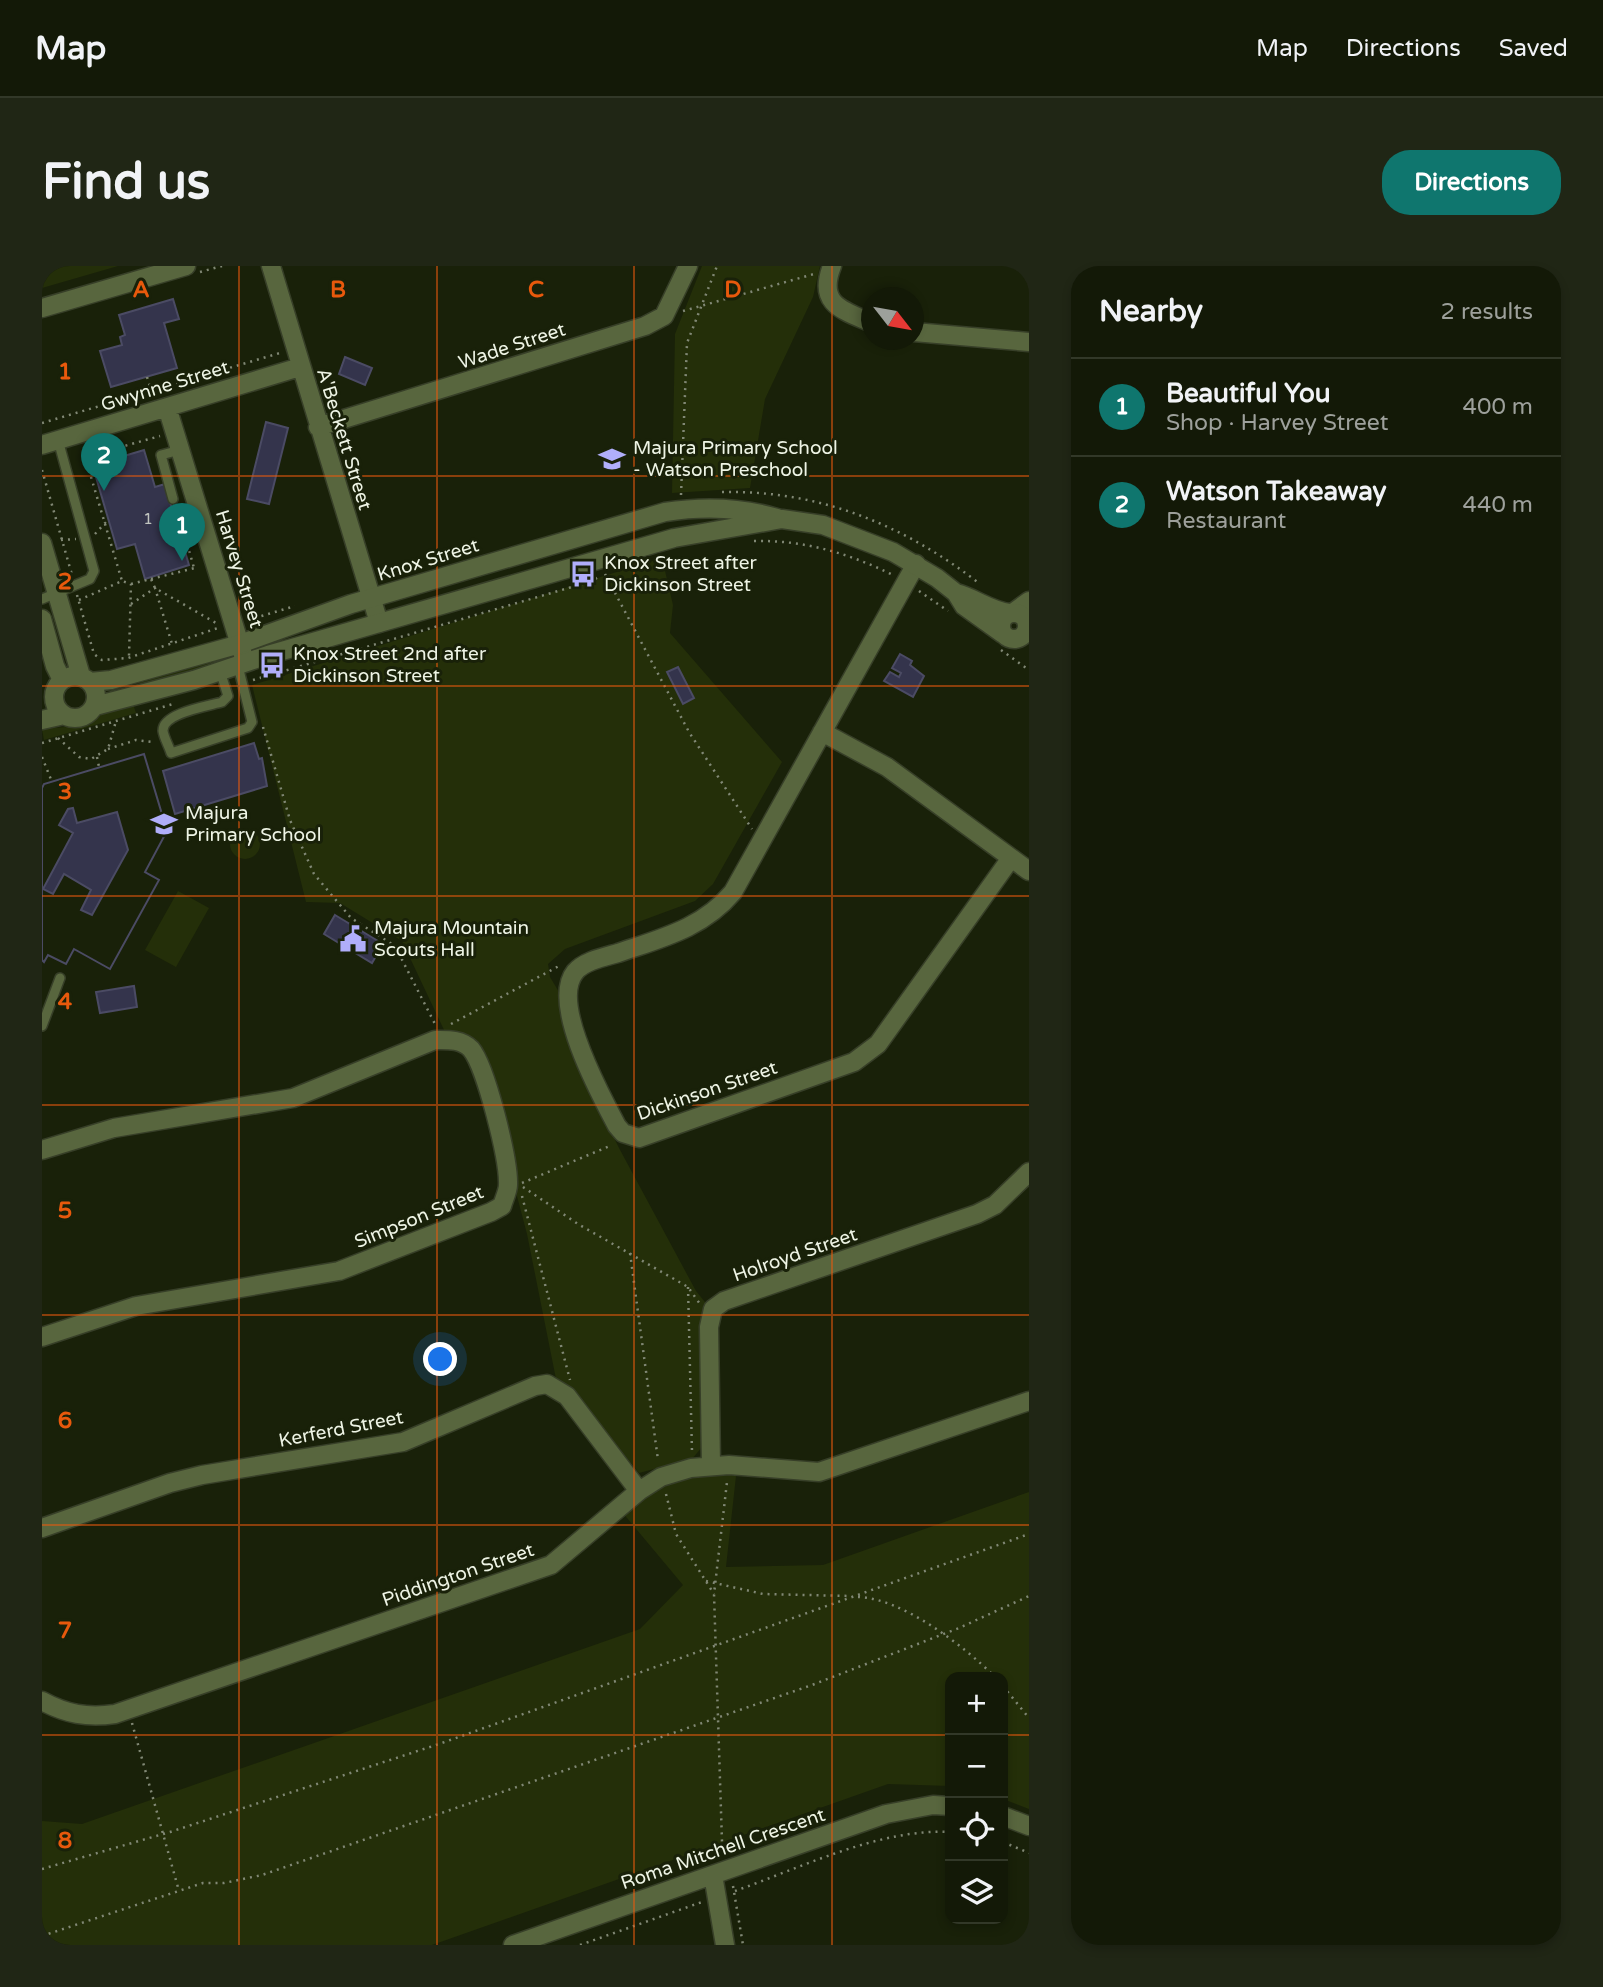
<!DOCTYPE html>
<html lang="en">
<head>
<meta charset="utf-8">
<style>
	body { margin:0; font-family:"Varela Round",sans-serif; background:#202615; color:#f1f3f6 }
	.controls { position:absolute; right:21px; bottom:21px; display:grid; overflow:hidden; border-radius:14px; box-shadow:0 4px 10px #0003 }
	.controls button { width:63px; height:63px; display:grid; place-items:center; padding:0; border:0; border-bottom:2px solid #323828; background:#131907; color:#f1f3f6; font:35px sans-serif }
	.compass { position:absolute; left:819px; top:21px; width:63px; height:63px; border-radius:50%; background:#131907; box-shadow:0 4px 10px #0003; rotate:121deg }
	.you { position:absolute; left:399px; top:1094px; width:24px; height:24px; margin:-18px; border:5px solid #fff; border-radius:50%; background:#1a73e8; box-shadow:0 0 0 10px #1a73e833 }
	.badge { display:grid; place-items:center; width:46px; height:46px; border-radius:50%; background:#0f766e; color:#fff; font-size:23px; font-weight:700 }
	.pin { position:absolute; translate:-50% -58px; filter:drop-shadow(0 2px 4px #0008) }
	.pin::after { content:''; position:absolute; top:37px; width:24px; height:21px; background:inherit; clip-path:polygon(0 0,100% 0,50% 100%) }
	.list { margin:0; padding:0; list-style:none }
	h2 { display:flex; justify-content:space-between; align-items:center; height:91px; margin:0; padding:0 28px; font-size:30px }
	h2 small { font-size:23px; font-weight:400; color:#9da09b }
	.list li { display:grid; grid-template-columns:46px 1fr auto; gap:21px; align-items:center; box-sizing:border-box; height:98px; padding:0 28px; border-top:2px solid #323828 }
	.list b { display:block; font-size:26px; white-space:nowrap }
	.list p { margin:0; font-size:23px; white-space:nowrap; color:#9da09b }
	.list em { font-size:23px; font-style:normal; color:#9da09b }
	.icon { flex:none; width:38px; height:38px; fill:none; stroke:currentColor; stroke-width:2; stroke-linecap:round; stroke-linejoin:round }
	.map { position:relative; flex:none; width:987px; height:1679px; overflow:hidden; border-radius:28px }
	header { display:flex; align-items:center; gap:42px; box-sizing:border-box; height:98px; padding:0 35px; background:#131907; border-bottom:2px solid #323828 }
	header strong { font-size:33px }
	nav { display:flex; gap:38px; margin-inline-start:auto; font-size:24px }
	.intro { display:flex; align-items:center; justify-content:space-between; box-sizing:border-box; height:168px; padding:0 42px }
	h1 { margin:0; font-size:49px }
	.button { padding:18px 32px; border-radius:28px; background:#0f766e; color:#fff; font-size:24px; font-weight:700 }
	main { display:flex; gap:42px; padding:0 42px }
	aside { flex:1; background:#131907; border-radius:28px; box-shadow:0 4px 10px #0003 }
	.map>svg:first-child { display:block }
	.green { fill:#242f09 }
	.building { fill:#34344c; stroke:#4b4b64; stroke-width:2; fill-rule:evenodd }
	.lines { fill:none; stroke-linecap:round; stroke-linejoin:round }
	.service-casing { stroke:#373f28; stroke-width:12 }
	.minor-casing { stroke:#373f28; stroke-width:21 }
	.tertiary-casing { stroke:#373f28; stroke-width:21 }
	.path { stroke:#818875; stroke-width:2.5; stroke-dasharray:2 5; stroke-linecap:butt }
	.service { stroke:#58663e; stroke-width:9 }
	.minor { stroke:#58663e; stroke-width:18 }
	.tertiary { stroke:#58663e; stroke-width:18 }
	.grid { fill:none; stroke:#e8590c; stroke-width:2; stroke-opacity:0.55 }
	.labels { text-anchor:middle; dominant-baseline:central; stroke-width:6; stroke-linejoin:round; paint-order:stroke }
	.number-label { font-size:16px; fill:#c0c4bf }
	.street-label { font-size:19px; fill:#eef4e5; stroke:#192109 }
	.poi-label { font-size:19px; fill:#eef4e5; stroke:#192109; text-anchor:start }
	.grid-label { font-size:23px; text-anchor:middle; font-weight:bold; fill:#e8590c; stroke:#192109; stroke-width:6; stroke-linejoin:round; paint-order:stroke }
</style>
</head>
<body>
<header>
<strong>Map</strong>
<nav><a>Map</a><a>Directions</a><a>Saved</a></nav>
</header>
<div class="intro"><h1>Find us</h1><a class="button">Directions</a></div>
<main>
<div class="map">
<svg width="987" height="1679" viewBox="0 0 987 1679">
	<rect width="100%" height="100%" fill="#192109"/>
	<path class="green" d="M0,0H76L0,22Z
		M660,0H778L771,31L723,133L708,222L630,227L633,68Z
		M620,292L631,339L628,367L740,496L671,618L653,635L523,683L506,698L508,711L517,726L533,793L577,882L654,1025L667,1041L659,1054L660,1181L650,1193L597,1207L531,1126L514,1113L485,968L435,779L403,766L360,675L298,637L264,636L210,419Z
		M178,389L181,397L100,421L97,413Z
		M89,432L94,447L2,474L0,463L47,459L67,442Z
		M188 578a15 15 0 1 1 30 0a15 15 0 1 1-30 0Z
		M136,625L167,642L134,701L103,684Z
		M673,1205L694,1210L684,1301L781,1299L987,1226V1543L961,1533V1411H908V1520L846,1518L390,1679H0V1555L40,1558L598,1363L641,1319L580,1246L612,1221Z"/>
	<path class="building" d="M131,33L137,53L122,57L135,102L69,121L58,85L80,79L78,71L83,69L77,49Z
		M303,91L330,102L323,119L297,108Z
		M224,156L246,162L227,238L205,233Z
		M102,184L113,221L123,218L131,246L143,243L148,259L136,262L147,299L103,313L93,278L75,283L49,194L70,188L72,193Z
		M858,388L870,395L868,399L882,410L871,431L842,415L848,406L857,411L859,407L850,402Z
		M636,401L652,432L641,438L625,406Z
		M212,477L217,493L220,492L225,520L133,548L121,505Z
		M102,488L125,565L103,606L117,614L68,703L32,683L24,698L6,689L2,696L0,694V522L2,518ZM31,542L35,557L75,546L86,584L50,649L39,644L49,624L22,608L11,628L1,623L31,567L17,559L26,543Z
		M102,488L125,565L103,606L117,614L68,703L32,683L24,698L6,689L2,696L0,694V522L2,518Z
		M293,649L341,678L330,697L282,668Z
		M92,720L95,741L58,747L54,726Z"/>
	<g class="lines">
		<g class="service-casing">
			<path id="service" d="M131,233L119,189L138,184
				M0,333L48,313L52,305L16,174
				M178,405L186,430L180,436C166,440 120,447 121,465C122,472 127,480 129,487L206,462L210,456L196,400
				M0,760L18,712"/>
		</g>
		<g class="minor-casing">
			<path id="minor" d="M229,0L337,357
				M790,0C775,38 800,44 830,57
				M0,42L144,0
				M872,66L987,76
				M125,141L202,392
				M276,161L603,60L622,50L646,0
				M0,179L258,101
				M874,298L691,626C661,662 620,672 576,687C562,691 542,695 533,706C508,737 559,830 575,860L581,867L597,872L812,796L836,778L969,592
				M972,346L987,335
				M985,357L987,351
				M780,466L845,501L987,605
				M0,884L72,862L251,832L393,774C406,774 419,773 429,783C444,801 467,894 466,919C466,925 462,933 460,940L449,946L297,1005L94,1040L0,1071
				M669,1200L667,1061L671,1043L682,1035L935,948L953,939L987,906
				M0,1262L128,1217L160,1209L361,1176L493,1120L505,1118L525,1130L597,1225
				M0,1435C24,1448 45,1452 73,1448L509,1299L597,1225L619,1211L649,1202L687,1199L777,1206L987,1135
				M961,1550L987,1560
				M671,1609L683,1679
				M471,1679L844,1548L891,1539L908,1540"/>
		</g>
		<g class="tertiary-casing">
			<path id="tertiary" d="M0,277L39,410
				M914,327C933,332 947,344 967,347
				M959 360a13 13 0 1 1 26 0a13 13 0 1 1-26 0Z
				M0,353L13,400L20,414
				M12 431a21 21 0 1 1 42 0a21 21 0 1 1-42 0Z
				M48,416L69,414L198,378L309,338L623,246C662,240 698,241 735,252
				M53,440L152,414L226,389L632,272L740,253L781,259L851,286L895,312L914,327L922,340L961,368
				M0,454L22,449"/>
		</g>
		<path class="path" d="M158,6L180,0
			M0,8L10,0
			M641,45L772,8
			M105,111L109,124
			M0,157L238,87
			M41,184L80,315
			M43,191L118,170
			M0,204L30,309
			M680,226C778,224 862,259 938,318
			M639,229L645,77L675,0
			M146,262L141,263L152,302
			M53,268L63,257L68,259
			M19,274L34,273
			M712,275C762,274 806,287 851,309
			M563,308L647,466L710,563
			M109,313L153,302
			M89,318L109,313L113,322L174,357
			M877,325L906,345
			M35,329L52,388L60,394L86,392L176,362
			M37,334L80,315L89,318L87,390
			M89,338L113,322L130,378
			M206,354L253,340
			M959,384L987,404
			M211,414L547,316L557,311
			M221,461L248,554L272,608L309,652L353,680L393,758
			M16,472L37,491L49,493L66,483L74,455
			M0,477L131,438
			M66,483L94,474L111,476
			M0,491L10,516
			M55,491L57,501
			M409,758L517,700
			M480,917L570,879
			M481,921L536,958L646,1021L658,1038
			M480,930L528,1114
			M588,987L616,1194
			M646,1021L650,1186
			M624,1228L634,1268L672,1328
			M664,1315L721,1328L809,1330
			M816,1331C860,1332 922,1380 953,1411
			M961,1420L987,1452
			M90,1457L137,1625
			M961,1576L987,1587
			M683,1589L680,1576L672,1328L685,1216
			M0,1603L128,1566L397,1478L987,1268
			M691,1620L701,1679
			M693,1625C758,1602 839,1562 908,1566
			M0,1670L161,1617H182L220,1609L770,1419L917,1362L987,1330
			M538,1679L660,1636"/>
		<use href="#service" class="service"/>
		<use href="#minor" class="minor"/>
		<use href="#tertiary" class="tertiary"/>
	</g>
	<path class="grid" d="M197,0V1679M395,0V1679M592,0V1679M790,0V1679M0,210H987M0,420H987M0,630H987M0,839H987M0,1049H987M0,1259H987M0,1469H908M961,1469H987"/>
	<defs>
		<g id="school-bare" transform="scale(2.1)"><path d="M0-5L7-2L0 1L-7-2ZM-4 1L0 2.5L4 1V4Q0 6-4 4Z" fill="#b0aefa" stroke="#192109" stroke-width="2.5" paint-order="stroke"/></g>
		<g id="bus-bare" transform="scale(2.1)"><path d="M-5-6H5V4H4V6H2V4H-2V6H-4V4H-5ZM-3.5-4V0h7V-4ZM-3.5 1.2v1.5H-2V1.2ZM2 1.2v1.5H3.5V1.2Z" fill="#b0aefa" stroke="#192109" stroke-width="2.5" paint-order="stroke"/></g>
		<g id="civic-bare" transform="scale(2.1)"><path d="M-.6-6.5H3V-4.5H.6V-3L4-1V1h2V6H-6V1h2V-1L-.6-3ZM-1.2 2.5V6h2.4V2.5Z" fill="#b0aefa" stroke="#192109" stroke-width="2.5" paint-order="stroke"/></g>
	</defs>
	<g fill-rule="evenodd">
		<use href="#school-bare" x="570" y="193"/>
		<use href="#bus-bare" x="541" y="308"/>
		<use href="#bus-bare" x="230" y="399"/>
		<use href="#school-bare" x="122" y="558"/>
		<use href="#civic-bare" x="311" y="673"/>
	</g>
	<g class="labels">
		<g class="number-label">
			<text x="106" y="253">1</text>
		</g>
		<g class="street-label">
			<text transform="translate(470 80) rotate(-18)">Wade Street</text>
			<text transform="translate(123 120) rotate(-17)">Gwynne Street</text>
			<text transform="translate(302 173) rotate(73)">A'Beckett Street</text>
			<text transform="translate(386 294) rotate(-17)">Knox Street</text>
			<text transform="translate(197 303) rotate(73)">Harvey Street</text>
			<text transform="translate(665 825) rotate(-19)">Dickinson Street</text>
			<text transform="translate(377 951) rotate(-22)">Simpson Street</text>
			<text transform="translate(753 989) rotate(-19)">Holroyd Street</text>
			<text transform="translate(299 1163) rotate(-11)">Kerferd Street</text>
			<text transform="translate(416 1309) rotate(-19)">Piddington Street</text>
			<text transform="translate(681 1583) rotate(-19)">Roma Mitchell Crescent</text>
		</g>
		<g class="poi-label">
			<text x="591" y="182">Majura Primary School<tspan x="591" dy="22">- Watson Preschool</tspan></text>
			<text x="562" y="297">Knox Street after<tspan x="562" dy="22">Dickinson Street</tspan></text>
			<text x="251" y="388">Knox Street 2nd after<tspan x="251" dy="22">Dickinson Street</tspan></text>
			<text x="143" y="547">Majura<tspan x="143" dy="22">Primary School</tspan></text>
			<text x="332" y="662">Majura Mountain<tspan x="332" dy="22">Scouts Hall</tspan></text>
		</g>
	</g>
	<g class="grid-label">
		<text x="99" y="31">A</text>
		<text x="296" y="31">B</text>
		<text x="494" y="31">C</text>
		<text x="691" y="31">D</text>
		<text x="23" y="113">1</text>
		<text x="23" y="323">2</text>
		<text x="23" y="533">3</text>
		<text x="23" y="743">4</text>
		<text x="23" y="952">5</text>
		<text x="23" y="1162">6</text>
		<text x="23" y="1372">7</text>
		<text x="23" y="1582">8</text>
	</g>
</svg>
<div class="controls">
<button>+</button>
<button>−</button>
<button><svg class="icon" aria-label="locate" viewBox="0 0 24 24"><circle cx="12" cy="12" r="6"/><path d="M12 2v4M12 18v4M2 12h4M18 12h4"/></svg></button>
<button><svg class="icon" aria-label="layers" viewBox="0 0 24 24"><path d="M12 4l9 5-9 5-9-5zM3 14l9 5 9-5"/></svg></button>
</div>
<svg class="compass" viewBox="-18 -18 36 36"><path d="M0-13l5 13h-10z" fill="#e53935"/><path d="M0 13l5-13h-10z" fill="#9da09b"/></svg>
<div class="you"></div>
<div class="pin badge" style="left:140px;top:295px">1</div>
<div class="pin badge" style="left:62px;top:225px">2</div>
</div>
<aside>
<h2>Nearby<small>2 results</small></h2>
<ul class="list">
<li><span class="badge">1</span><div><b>Beautiful You</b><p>Shop · Harvey Street</p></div><em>400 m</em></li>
<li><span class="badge">2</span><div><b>Watson Takeaway</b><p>Restaurant</p></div><em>440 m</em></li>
</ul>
</aside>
</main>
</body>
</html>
